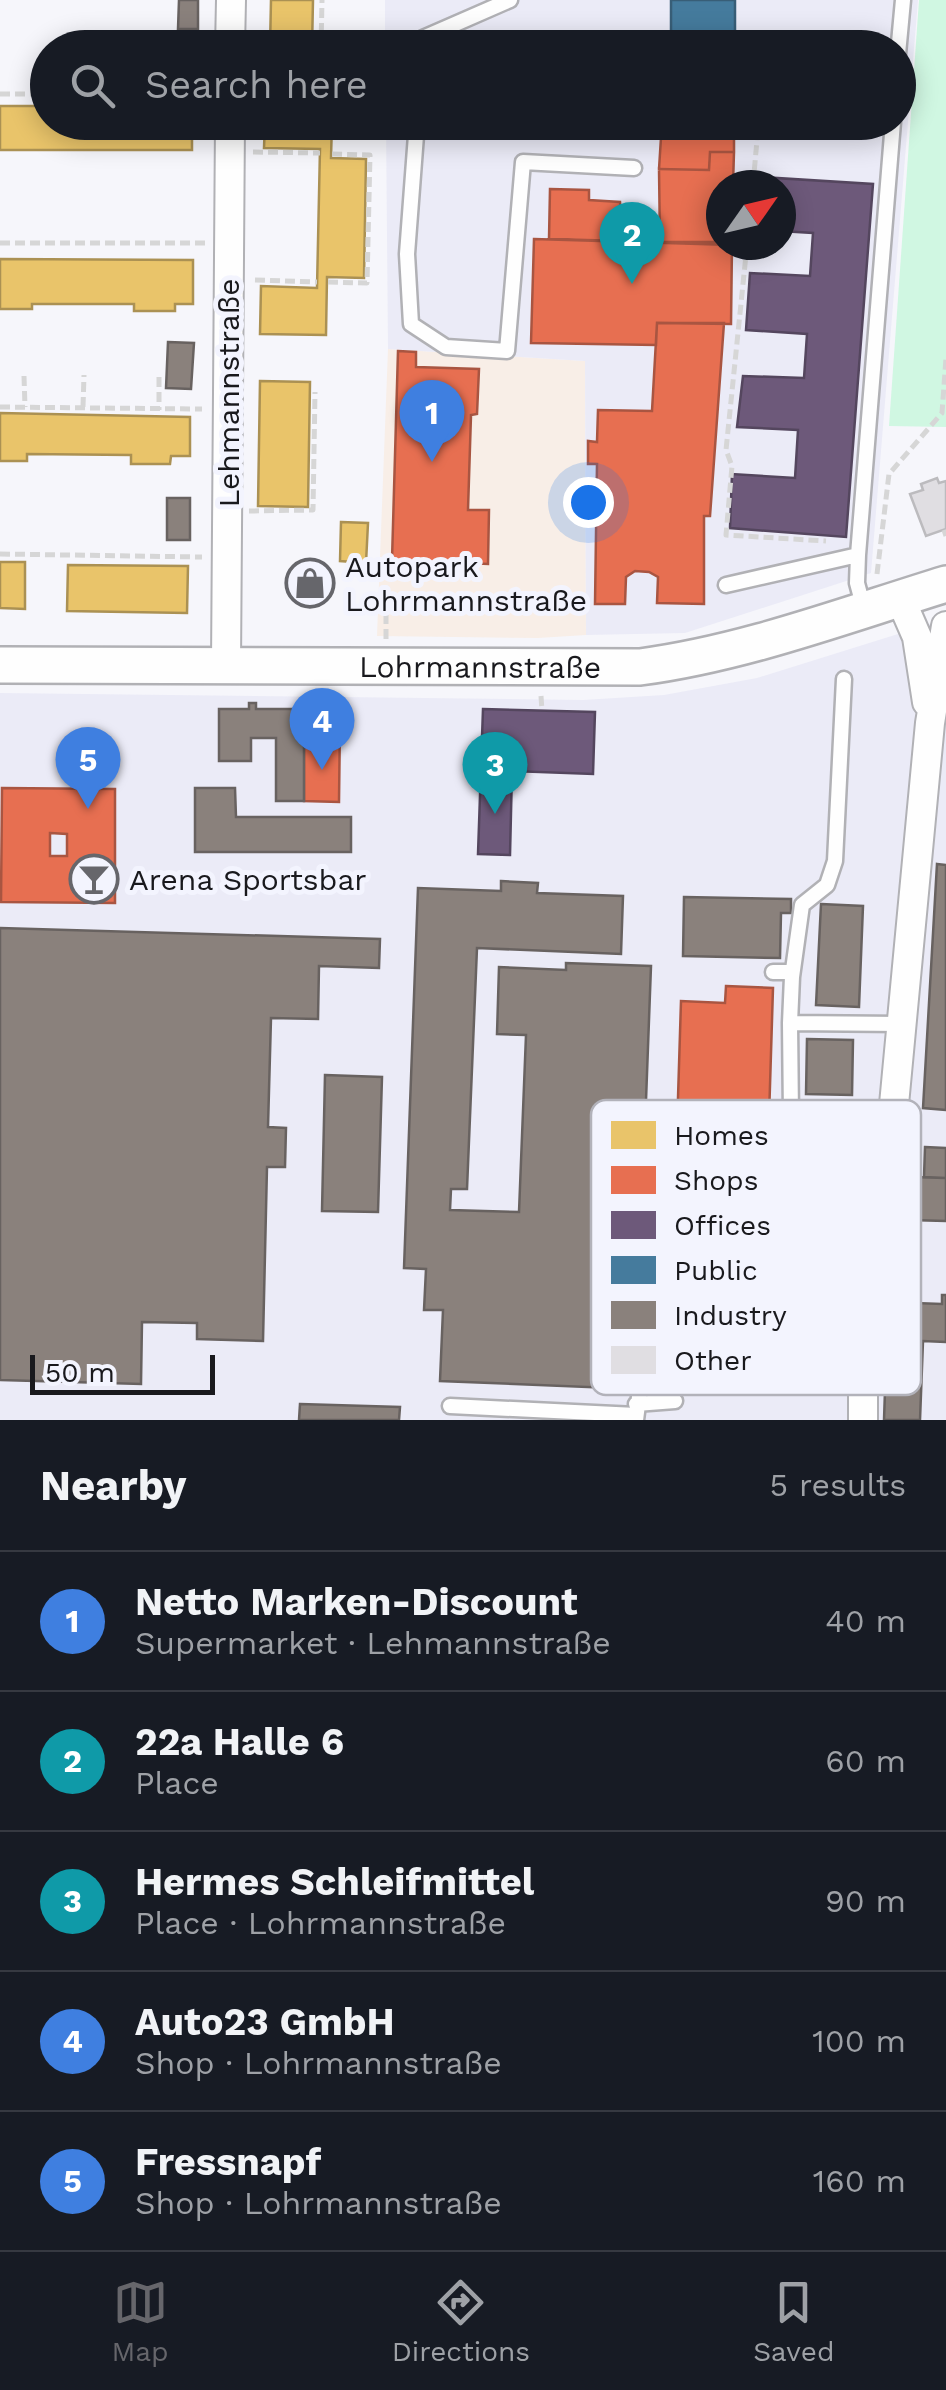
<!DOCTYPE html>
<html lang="en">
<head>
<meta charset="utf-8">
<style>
	body { margin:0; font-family:"Work Sans",sans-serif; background:#242831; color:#f1f3f6 }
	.compass { position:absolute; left:706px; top:170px; width:90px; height:90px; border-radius:50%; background:#171b24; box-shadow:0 5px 25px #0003; rotate:56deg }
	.scale { position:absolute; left:30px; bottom:25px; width:185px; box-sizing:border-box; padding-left:10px; border:5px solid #19191d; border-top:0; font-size:28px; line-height:35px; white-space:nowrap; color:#19191d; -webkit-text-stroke:8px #f3f4fe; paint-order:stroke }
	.you { position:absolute; left:588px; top:502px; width:35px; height:35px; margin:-25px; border:8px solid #fff; border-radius:50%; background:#1a73e8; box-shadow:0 0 0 15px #1a73e833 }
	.badge { display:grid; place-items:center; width:65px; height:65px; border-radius:50%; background:#66666b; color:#fff; font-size:32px; font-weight:700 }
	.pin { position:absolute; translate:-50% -82px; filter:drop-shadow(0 2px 5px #0008) }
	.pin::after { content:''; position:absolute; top:52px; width:35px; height:30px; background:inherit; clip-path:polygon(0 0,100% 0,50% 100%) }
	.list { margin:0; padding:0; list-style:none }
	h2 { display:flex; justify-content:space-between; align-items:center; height:130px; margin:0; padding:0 40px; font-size:42px }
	h2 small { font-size:32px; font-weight:400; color:#9ea1a6 }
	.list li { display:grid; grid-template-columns:65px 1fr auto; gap:30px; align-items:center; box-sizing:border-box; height:140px; padding:0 40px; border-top:2px solid #363941 }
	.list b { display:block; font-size:38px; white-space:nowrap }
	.list p { margin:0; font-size:32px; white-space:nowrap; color:#9ea1a6 }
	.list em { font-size:32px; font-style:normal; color:#9ea1a6 }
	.icon { flex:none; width:55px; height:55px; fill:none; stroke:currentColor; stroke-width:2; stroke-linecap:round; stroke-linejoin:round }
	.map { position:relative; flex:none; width:946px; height:1420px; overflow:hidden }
	.search { position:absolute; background:#171b24; box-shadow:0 5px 25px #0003; left:30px; right:30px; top:30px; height:110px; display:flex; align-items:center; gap:25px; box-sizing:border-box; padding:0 35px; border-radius:55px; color:#9ea1a6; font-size:38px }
	.sheet { height:830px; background:#171b24 }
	nav { display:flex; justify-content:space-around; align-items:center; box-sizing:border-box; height:140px; border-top:2px solid #363941; background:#171b24; font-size:28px; color:#9ea1a6 }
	nav a { display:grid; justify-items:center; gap:5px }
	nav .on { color:#66666b }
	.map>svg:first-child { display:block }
	.commercial { fill:#f8eee7 }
	.built { fill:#ebebf7; fill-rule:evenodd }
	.green { fill:#d0f7e2 }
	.homes { fill:#e9c46a; stroke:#ab9153; stroke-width:2.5 }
	.shops { fill:#e76f51; stroke:#a95541; stroke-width:2.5; fill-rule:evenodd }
	.offices { fill:#6d597a; stroke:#54465e; stroke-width:2.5 }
	.public { fill:#457b9d; stroke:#385e77; stroke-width:2.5 }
	.industry { fill:#8a817c; stroke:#686260; stroke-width:2.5 }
	.building { fill:#e0dee2; stroke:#bcbbbe; stroke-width:2.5 }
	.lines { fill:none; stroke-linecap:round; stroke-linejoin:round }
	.service-casing { stroke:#b1b1b5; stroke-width:19 }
	.minor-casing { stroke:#b1b1b5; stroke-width:32 }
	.tertiary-casing { stroke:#b1b1b5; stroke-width:40 }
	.path { stroke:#d6d6d6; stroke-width:5; stroke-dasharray:10 5; stroke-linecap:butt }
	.service { stroke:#fefefe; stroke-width:14 }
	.minor { stroke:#fefefe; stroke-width:28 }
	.tertiary { stroke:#fefefe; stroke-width:35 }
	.labels { text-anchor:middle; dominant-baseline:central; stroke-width:10; stroke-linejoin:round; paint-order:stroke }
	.street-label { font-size:30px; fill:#19191d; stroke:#f3f4fe }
	.poi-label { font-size:30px; fill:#19191d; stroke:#f3f4fe; text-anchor:start }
	.key { fill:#f3f4fe; stroke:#b2b2ba; stroke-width:2.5 }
	.key-label { font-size:28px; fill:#19191d }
</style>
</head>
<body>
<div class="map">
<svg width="946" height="1420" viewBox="0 0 946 1420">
	<rect width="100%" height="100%" fill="#f6f6fb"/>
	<path class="commercial" d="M388,349L585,361L586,635L538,638L377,636Z"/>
	<path class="built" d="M385,0H918L871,573L685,633L586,635L585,361L388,349L386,123L898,122V48L385,47ZM721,185H781V245H721Z
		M946,619V1420H0V693L583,700L664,695L757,678Z"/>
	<path class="green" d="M919,0H946V427L889,426Z"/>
	<path class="homes" d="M271,0H313L312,48H270Z
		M0,106H48V122H192V150H0Z
		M265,122H332L331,158L366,159L364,278L327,277L326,335L260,334L261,286L317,288L320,149L264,148Z
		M0,259L193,260V304H175V311H134V304H32V309H0Z
		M260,381L310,382L308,507L258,506Z
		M0,413L190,417V456H171L170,464H131V455L27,454V461H0Z
		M341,522L368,523L366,563L340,561Z
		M0,562H25V609L0,608Z
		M68,565L188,566L187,613L67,611Z"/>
	<path class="shops" d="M431,122H662V127L431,125Z
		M662,122H734V152H710L709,170L659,169Z
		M710,152H734L733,185H721V242H660L659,169L709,170Z
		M550,189L589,190V200L620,202L621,219L659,220L660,242L549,239Z
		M534,239L732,245L731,324L657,323L656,345L531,343Z
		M657,323H724L710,516H704V604L657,603L658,577L649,572L635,571L626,577L625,604H595L597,464H588V441L597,442L598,410L652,411Z
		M398,351L416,352V367L479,369L477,414L471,415L468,510H489L488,564L392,560Z
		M304,721H340L339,802L304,801Z
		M2,788L115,789V903L1,902ZM50,833L67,834V856H50Z
		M726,986L773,988L767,1183L796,1184L794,1231L674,1227L681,1001L725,1003Z"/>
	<path class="offices" d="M760,177L873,184L846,537L730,528L732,474L795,478L798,430L737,427L743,376L804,378L807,334L746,330L750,273L810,276L813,233L781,231V185H759Z
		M483,709L595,712L593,774L512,771L510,855L478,854Z"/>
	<path class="public" d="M671,0H735V34H671Z"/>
	<path class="industry" d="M179,0H198V29H178Z
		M717,36H747V48H717Z
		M168,342L194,343L191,389L166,388Z
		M167,498H190V540H167Z
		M249,703H256V709H304V801H276V738H251V761H219V709H249Z
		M195,788H235L236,817H351V852H195Z
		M937,864L946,865V1110L923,1108Z
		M501,881L538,883L537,893L623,896L621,954L477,948L467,1189H451L450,1210L519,1212L526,1035L497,1034L499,967L566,970V963L651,966L639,1289L615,1288L611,1388L440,1381L443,1310H424L426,1269L404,1268L418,888L501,891Z
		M684,897L791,899V913H781L780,958L683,956Z
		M821,904L863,906L859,1007L816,1005Z
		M0,928L380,939L379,968L319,966L318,1019L271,1018L268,1127L286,1128L285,1167H267L263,1341L197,1339V1323L142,1322L141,1384L0,1380Z
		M807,1039L853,1040L852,1095L806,1094Z
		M325,1075L382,1077L378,1212L322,1211Z
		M925,1147L946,1148V1178L924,1177Z
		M911,1177L946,1178V1221L910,1220Z
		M942,1295H946V1342L923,1341L920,1420H884L888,1302L942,1304Z
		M300,1404L400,1407L399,1420H299Z"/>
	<path class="building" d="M937,478L939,483L946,481V529L926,536L910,494L923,490L921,484Z"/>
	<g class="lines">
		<g class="service-casing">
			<path id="service" d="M422,48L423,38L510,0
				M898,54L903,0
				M417,122L407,254L411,324L446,347L507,351L523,162L634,168
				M726,585L858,555
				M864,609L857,583L858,555L893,122
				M773,972H788L792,977L790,1023L902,1024
				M792,977L802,905L827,885L835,861L844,679
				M790,1023L791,1116L893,1115
				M636,1404L675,1401
				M450,1406L636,1415
				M636,1420L653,1290"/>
		</g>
		<g class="minor-casing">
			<path id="minor" d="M230,48L231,0
				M900,598L917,637L927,702
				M226,664L230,122
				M863,1420V1282L893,1115L930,723L946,626"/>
		</g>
		<g class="tertiary-casing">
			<g id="tertiary">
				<path id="s1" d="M0,665L640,667C745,653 845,615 946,584"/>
			</g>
		</g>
		<path class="path" d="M321,48L322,0
			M0,94H48
			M253,152L320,153
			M753,185L757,140
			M0,243H206
			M747,245L726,450L732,466L726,535L826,541
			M255,280L317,282
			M328,282L367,283L370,155L331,154
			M24,376L25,407
			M159,377V410
			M0,407L202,409
			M83,407L84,375
			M249,511L313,510L315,392
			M944,530L946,536
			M0,554L202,557
			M877,574L889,474L942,413L946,358
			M386,639V596
			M541,696L542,711"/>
		<use href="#service" class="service"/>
		<use href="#minor" class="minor"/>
		<use href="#tertiary" class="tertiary"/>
	</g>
	<defs>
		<g id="shop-ring" transform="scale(2.5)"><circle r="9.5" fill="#f3f4fe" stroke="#66666b" stroke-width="1.5"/><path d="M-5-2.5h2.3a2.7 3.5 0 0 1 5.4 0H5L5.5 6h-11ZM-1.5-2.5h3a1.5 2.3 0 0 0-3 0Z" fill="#66666b"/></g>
		<g id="bar-ring" transform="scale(2.5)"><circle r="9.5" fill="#f3f4fe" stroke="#66666b" stroke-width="1.5"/><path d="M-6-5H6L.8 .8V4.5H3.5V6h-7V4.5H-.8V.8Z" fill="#66666b"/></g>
	</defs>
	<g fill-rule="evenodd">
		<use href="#shop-ring" x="310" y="583"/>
		<use href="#bar-ring" x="94" y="879"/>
	</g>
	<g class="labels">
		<g class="street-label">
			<text transform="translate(228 393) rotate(-90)">Lehmannstraße</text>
			<text stroke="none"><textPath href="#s1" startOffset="480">Lohrmannstraße</textPath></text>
		</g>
		<g class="poi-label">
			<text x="345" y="566">Autopark<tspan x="345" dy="34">Lohrmannstraße</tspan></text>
			<text x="129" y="879">Arena Sportsbar</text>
		</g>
	</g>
	<rect x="591" y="1100" width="330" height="295" rx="15" class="key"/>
	<rect x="611" y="1121" width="45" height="28" fill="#e9c46a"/>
	<rect x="611" y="1166" width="45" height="28" fill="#e76f51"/>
	<rect x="611" y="1211" width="45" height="28" fill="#6d597a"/>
	<rect x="611" y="1256" width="45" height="28" fill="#457b9d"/>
	<rect x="611" y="1301" width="45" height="28" fill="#8a817c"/>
	<rect x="611" y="1346" width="45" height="28" fill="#e0dee2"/>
	<g class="key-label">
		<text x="674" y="1145">Homes</text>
		<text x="674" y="1190">Shops</text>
		<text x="674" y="1235">Offices</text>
		<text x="674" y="1280">Public</text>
		<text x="674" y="1325">Industry</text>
		<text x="674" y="1370">Other</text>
	</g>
</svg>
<svg class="compass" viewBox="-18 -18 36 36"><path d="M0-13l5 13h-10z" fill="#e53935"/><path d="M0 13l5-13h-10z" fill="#9ea1a6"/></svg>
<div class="scale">50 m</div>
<div class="you"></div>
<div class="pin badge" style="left:432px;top:462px;background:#3f7fe0">1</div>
<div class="pin badge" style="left:632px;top:284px;background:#0f9aa8">2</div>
<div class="pin badge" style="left:495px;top:814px;background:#0f9aa8">3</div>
<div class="pin badge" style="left:322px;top:770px;background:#3f7fe0">4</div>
<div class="pin badge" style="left:88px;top:809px;background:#3f7fe0">5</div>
<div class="search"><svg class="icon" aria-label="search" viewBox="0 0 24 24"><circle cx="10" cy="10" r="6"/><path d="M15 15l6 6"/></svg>Search here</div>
</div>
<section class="sheet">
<h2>Nearby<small>5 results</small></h2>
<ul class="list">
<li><span class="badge" style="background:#3f7fe0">1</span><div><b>Netto Marken-Discount</b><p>Supermarket · Lehmannstraße</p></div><em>40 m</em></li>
<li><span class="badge" style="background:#0f9aa8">2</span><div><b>22a Halle 6</b><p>Place</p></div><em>60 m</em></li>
<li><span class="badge" style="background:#0f9aa8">3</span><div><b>Hermes Schleifmittel</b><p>Place · Lohrmannstraße</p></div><em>90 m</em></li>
<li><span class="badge" style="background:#3f7fe0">4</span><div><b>Auto23 GmbH</b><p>Shop · Lohrmannstraße</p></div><em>100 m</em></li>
<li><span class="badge" style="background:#3f7fe0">5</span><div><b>Fressnapf</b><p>Shop · Lohrmannstraße</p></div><em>160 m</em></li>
</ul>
</section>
<nav>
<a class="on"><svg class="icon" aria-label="map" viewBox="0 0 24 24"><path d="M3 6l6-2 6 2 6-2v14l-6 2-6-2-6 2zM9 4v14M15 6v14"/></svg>Map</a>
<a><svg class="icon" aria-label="directions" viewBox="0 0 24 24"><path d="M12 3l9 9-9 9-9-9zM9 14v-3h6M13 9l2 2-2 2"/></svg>Directions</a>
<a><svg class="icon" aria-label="saved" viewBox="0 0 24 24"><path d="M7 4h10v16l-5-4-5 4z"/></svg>Saved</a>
</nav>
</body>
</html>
